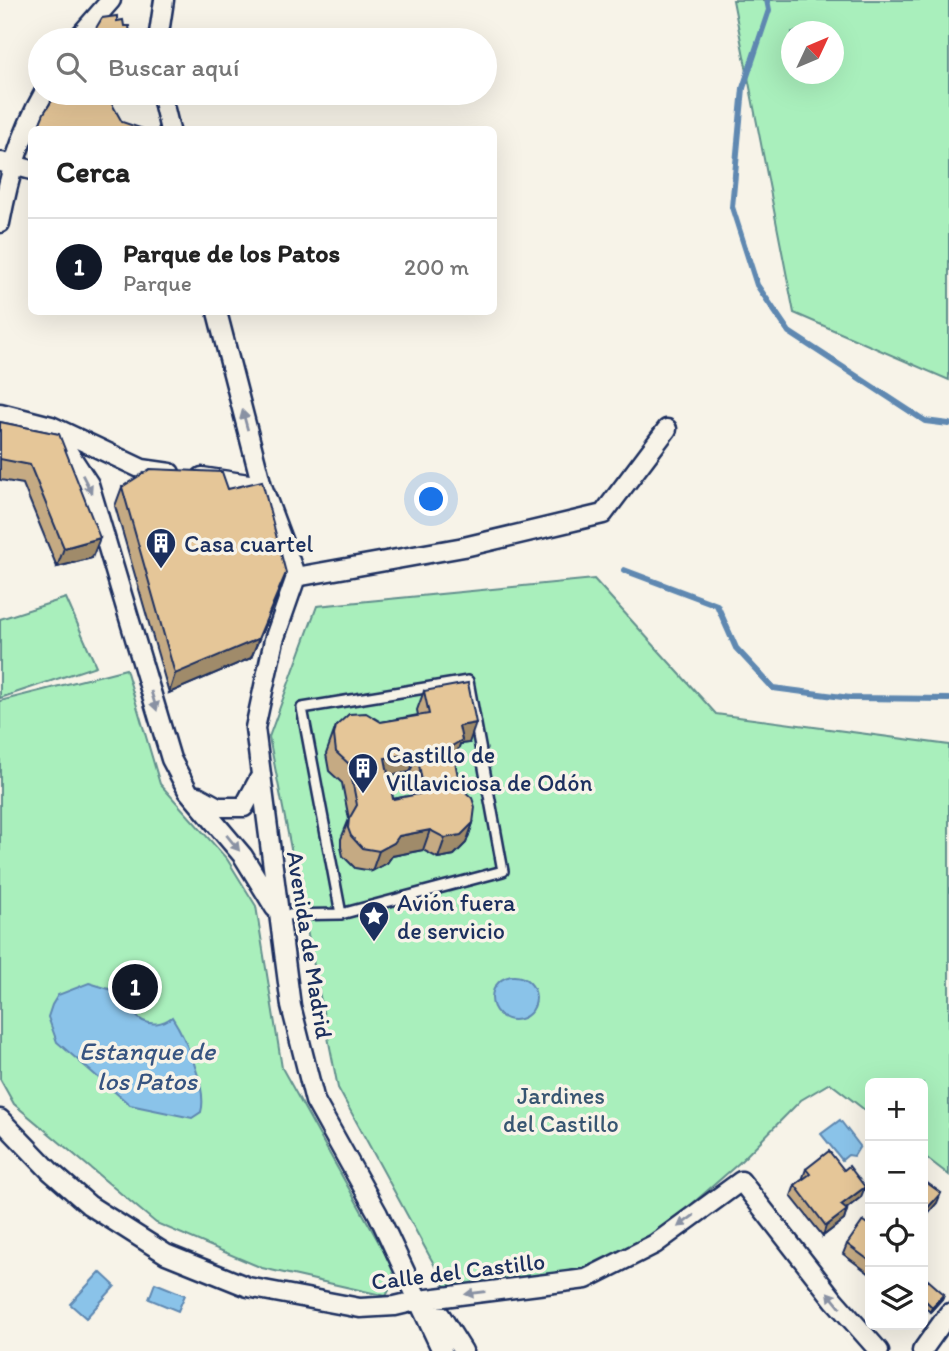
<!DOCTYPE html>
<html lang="es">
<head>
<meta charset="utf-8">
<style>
	body { margin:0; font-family:Itim,sans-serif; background:#f2f2f2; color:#222 }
	.controls { position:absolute; right:21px; bottom:21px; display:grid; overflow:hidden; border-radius:10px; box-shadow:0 7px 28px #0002 }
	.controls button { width:63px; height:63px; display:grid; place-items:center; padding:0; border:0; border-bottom:2px solid #e0e0e0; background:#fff; color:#222; font:35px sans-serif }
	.compass { position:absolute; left:781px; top:21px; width:63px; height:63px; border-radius:50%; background:#fff; box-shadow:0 7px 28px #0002; rotate:46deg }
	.you { position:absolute; left:432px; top:500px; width:24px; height:24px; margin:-18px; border:5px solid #fff; border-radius:50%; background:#1a73e8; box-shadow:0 0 0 10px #1a73e833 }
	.badge { display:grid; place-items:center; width:46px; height:46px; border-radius:50%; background:#111827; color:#fff; font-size:23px; font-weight:700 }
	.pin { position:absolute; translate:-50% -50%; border:4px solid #fff; box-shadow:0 2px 7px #0006 }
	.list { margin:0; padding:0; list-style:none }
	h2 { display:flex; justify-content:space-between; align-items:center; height:91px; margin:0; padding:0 28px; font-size:30px }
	h2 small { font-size:23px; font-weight:400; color:#767676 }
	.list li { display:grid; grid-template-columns:46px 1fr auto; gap:21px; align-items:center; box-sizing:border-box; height:98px; padding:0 28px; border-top:2px solid #e0e0e0 }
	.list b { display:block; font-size:26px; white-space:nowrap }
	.list p { margin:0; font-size:23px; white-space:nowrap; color:#767676 }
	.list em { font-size:23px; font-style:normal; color:#767676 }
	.icon { flex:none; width:38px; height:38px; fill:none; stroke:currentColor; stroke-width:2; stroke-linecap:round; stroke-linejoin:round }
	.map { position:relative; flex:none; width:949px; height:1351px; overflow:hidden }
	.search { position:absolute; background:#fff; box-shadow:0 7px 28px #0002; left:28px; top:28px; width:469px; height:77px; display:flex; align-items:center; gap:18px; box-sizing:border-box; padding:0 24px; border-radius:38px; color:#767676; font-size:26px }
	.panel { position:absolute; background:#fff; box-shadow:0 7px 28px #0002; left:28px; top:126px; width:469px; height:189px; border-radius:10px }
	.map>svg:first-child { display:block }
	.green { fill:#a9efbc; stroke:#628f8d; stroke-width:2; fill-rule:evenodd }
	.water { fill:#8ac3e9; stroke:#5e88b1; stroke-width:2 }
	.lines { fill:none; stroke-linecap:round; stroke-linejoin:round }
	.stream { stroke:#5e88b1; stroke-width:6 }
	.service-casing { stroke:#1b2f5e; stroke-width:14 }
	.minor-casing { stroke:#1b2f5e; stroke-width:23 }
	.service { stroke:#f7f3e8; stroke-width:9 }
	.minor { stroke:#f7f3e8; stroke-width:18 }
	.wall { fill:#c5aa83; stroke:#1b2f5e; stroke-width:2; fill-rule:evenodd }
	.shaded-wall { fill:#a08b6a; stroke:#1b2f5e; stroke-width:2 }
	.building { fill:#e5c698; stroke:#1b2f5e; stroke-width:2; fill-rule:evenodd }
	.oneway { fill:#8991a3 }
	.labels { text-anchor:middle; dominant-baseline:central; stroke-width:7; stroke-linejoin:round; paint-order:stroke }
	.poi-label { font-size:24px; fill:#1b2f5e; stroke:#f7f3e8; text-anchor:start }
	.street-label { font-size:24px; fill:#1b2f5e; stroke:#f7f3e8 }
	.park-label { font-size:24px; fill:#375571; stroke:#f7f3e8 }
	.water-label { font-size:26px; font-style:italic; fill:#375481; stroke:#f7f3e8 }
</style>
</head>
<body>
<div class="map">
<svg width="949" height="1351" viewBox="0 0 949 1351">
	<rect width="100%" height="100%" fill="#f7f3e8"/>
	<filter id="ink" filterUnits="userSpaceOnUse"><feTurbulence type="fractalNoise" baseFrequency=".0143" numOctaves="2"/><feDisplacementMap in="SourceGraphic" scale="14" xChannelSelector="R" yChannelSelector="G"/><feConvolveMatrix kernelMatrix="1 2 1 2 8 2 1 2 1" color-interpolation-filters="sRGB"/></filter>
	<g filter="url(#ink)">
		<path class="green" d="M733,0H949V380L794,313ZM792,32H834V74H792Z
			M594,579L716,714L949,745V1175L923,1155V1083H870V1114L830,1083L801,1100L739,1163L660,1232L579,1270L480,1285L454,1301L338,1088L304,915L269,737L317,606Z
			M66,598L96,666L0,698V619Z
			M126,669L160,784L227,859L256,906L282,1068L397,1275L386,1296L262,1268L156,1223L14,1104L0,1079V701Z"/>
		<path class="water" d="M492 998a22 22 0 1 1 44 0a22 22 0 1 1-44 0Z
			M89,983L129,995C129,1020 152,1032 172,1017C185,1037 208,1089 201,1112L192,1118L130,1105L57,1042L48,1017L52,1005L58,995Z
			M840,1120L860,1146L854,1156L848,1155L842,1160L821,1134Z
			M100,1272L115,1286L86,1318L70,1304Z
			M155,1283L185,1295L178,1311L149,1299Z"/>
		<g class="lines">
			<path class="stream" d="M767,0L769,10L743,88L732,207L757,285L789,332L925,421L949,424
				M624,570L717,605L736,648L773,688L850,698L949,699"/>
			<g class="service-casing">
				<path id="service" d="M279,915L341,914L503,871L468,681L302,708L341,914"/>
			</g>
			<g class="minor-casing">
				<path id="minor" d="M76,40L111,0
					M158,40L164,0
					M161,93L170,130
					M1,162L32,170
					M0,223C9,176 20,135 44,93
					M217,312L262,486L296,577
					M0,413L51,426L142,469L170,473
					M51,426L89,484L171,759L188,791L243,856L275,908
					M202,477L262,486
					M296,577L274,640L255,728L291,1006L315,1101L378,1214L442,1351
					M296,577L464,547L603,514L667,429
					M198,796L218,807H244L259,779
					M0,1119L50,1171L89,1205L166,1254L248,1287L360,1308L395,1306L420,1300L586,1279L655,1244L741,1181L834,1300L879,1351
					M420,1300L441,1316L463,1351
					M922,1351L949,1313"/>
			</g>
			<use href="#service" class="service"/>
			<use href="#minor" class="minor"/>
		</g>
		<path class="wall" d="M0,422L59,434L92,558L57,567L23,484L0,480Z
			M122,487L228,489L279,592L251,658L169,693L115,506Z
			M424,691L469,743L460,744L454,760L460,787L473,823L466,843L454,855L438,858L423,850L392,856L387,863L372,871L355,868L343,856L341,847V839L349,819L342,783L329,771L326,754L336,726L381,722L418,715L417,710ZM410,772L414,795L393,799L389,776Z
			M806,1169L861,1197L846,1209L847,1210L844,1220L823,1236L791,1196L795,1185L802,1180Z
			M870,1226V1274L843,1254L847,1244Z
			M923,1286L944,1294L942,1299L930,1312L923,1305Z"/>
		<path class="shaded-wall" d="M100,538L92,558L57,567L64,548Z
			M286,573L251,658L169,693L175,674Z
			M476,723L469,743L460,744L455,760L445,765L459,726Z
			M417,753L410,772L378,778L385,758Z
			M473,823L466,843L454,855L438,858L445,838Z
			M430,830L423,850L392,856L387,863L372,871L379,851L399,836Z
			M865,1187L861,1197L837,1216L841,1205Z
			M941,1193L937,1203L923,1219V1213Z
			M847,1210L844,1220L823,1236L826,1226Z
			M944,1294L942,1299L930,1312L932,1307Z"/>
		<path class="building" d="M117,16V21L123,20L124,26H129L131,40H89L102,18Z
			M57,93H109L112,104L122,122L146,130H43L40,123L44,113Z
			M0,422L59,434L100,538L64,548L30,465L0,459Z
			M150,469L222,472L228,489L262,481L286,573L258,639L175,674L122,487Z
			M468,683L476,723L459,726L462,740L452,746L460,787L472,798L475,807L473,823L461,835L445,838L430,830L399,836L394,843L379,851L362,848L351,836L348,828L349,819L357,805L349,764L336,752L334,735L336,726L349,714L366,713L381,722L429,714L424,691ZM417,753L424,793L393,799L385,758Z
			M829,1151L844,1170L849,1166L865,1187L841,1205L847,1210L826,1226L795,1185L810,1174L806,1169Z
			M923,1180L941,1193L923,1213Z
			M863,1221L870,1226V1261L847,1244Z
			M928,1280L944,1294L932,1307L923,1298V1286Z"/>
		<defs><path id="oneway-solid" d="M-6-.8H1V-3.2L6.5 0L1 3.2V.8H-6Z" transform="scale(1.75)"/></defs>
		<g class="oneway">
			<use href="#oneway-solid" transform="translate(245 420) rotate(-105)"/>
			<use href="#oneway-solid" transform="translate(87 484) rotate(63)"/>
			<use href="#oneway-solid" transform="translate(154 701) rotate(73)"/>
			<use href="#oneway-solid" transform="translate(233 843) rotate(51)"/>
			<use href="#oneway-solid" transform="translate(686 1221) rotate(144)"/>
			<use href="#oneway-solid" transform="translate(475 1293) rotate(173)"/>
			<use href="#oneway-solid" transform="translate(834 1300) rotate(-129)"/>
		</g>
	</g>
	<defs>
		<g id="building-pin" transform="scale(1.575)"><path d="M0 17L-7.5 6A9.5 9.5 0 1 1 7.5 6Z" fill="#1b2f5e" stroke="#f7f3e8"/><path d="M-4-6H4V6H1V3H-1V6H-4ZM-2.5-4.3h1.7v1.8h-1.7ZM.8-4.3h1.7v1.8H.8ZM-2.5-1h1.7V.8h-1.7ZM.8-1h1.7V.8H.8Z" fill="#fff"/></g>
		<g id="sight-pin" transform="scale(1.575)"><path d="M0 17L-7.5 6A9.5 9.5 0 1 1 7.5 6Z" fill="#1b2f5e" stroke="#f7f3e8"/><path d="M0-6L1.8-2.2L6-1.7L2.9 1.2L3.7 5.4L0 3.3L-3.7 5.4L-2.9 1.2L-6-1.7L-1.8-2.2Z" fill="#fff"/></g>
	</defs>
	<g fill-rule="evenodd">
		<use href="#building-pin" x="161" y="543"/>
		<use href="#building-pin" x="363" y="768"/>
		<use href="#sight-pin" x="374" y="916"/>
	</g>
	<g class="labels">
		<g class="poi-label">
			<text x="184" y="543">Casa cuartel</text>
			<text x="386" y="754">Castillo de<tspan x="386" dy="28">Villaviciosa de Odón</tspan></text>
			<text x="397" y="902">Avión fuera<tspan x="397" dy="28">de servicio</tspan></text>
		</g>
		<g class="street-label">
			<text transform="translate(310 945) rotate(81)">Avenida de Madrid</text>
			<text transform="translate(458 1271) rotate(-7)">Calle del Castillo</text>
		</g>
		<g class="park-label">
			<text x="561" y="1095">Jardines<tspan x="561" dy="28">del Castillo</tspan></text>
		</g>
		<g class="water-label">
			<text x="147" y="1051">Estanque de<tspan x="147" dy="30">los Patos</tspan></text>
		</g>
	</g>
</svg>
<div class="controls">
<button>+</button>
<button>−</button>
<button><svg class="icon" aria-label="locate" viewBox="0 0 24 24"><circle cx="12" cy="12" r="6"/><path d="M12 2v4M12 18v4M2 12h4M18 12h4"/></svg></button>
<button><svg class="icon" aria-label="layers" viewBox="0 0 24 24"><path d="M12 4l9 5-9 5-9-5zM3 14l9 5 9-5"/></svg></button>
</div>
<svg class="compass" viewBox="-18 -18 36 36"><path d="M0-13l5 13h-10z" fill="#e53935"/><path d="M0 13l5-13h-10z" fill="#767676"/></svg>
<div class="you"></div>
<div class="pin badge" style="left:135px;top:987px">1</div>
<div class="search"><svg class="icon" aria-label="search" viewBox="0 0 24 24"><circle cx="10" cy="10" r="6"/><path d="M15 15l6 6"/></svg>Buscar aquí</div>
<section class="panel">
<h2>Cerca<small></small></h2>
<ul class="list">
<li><span class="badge">1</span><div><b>Parque de los Patos</b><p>Parque</p></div><em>200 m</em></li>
</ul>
</section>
</div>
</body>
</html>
